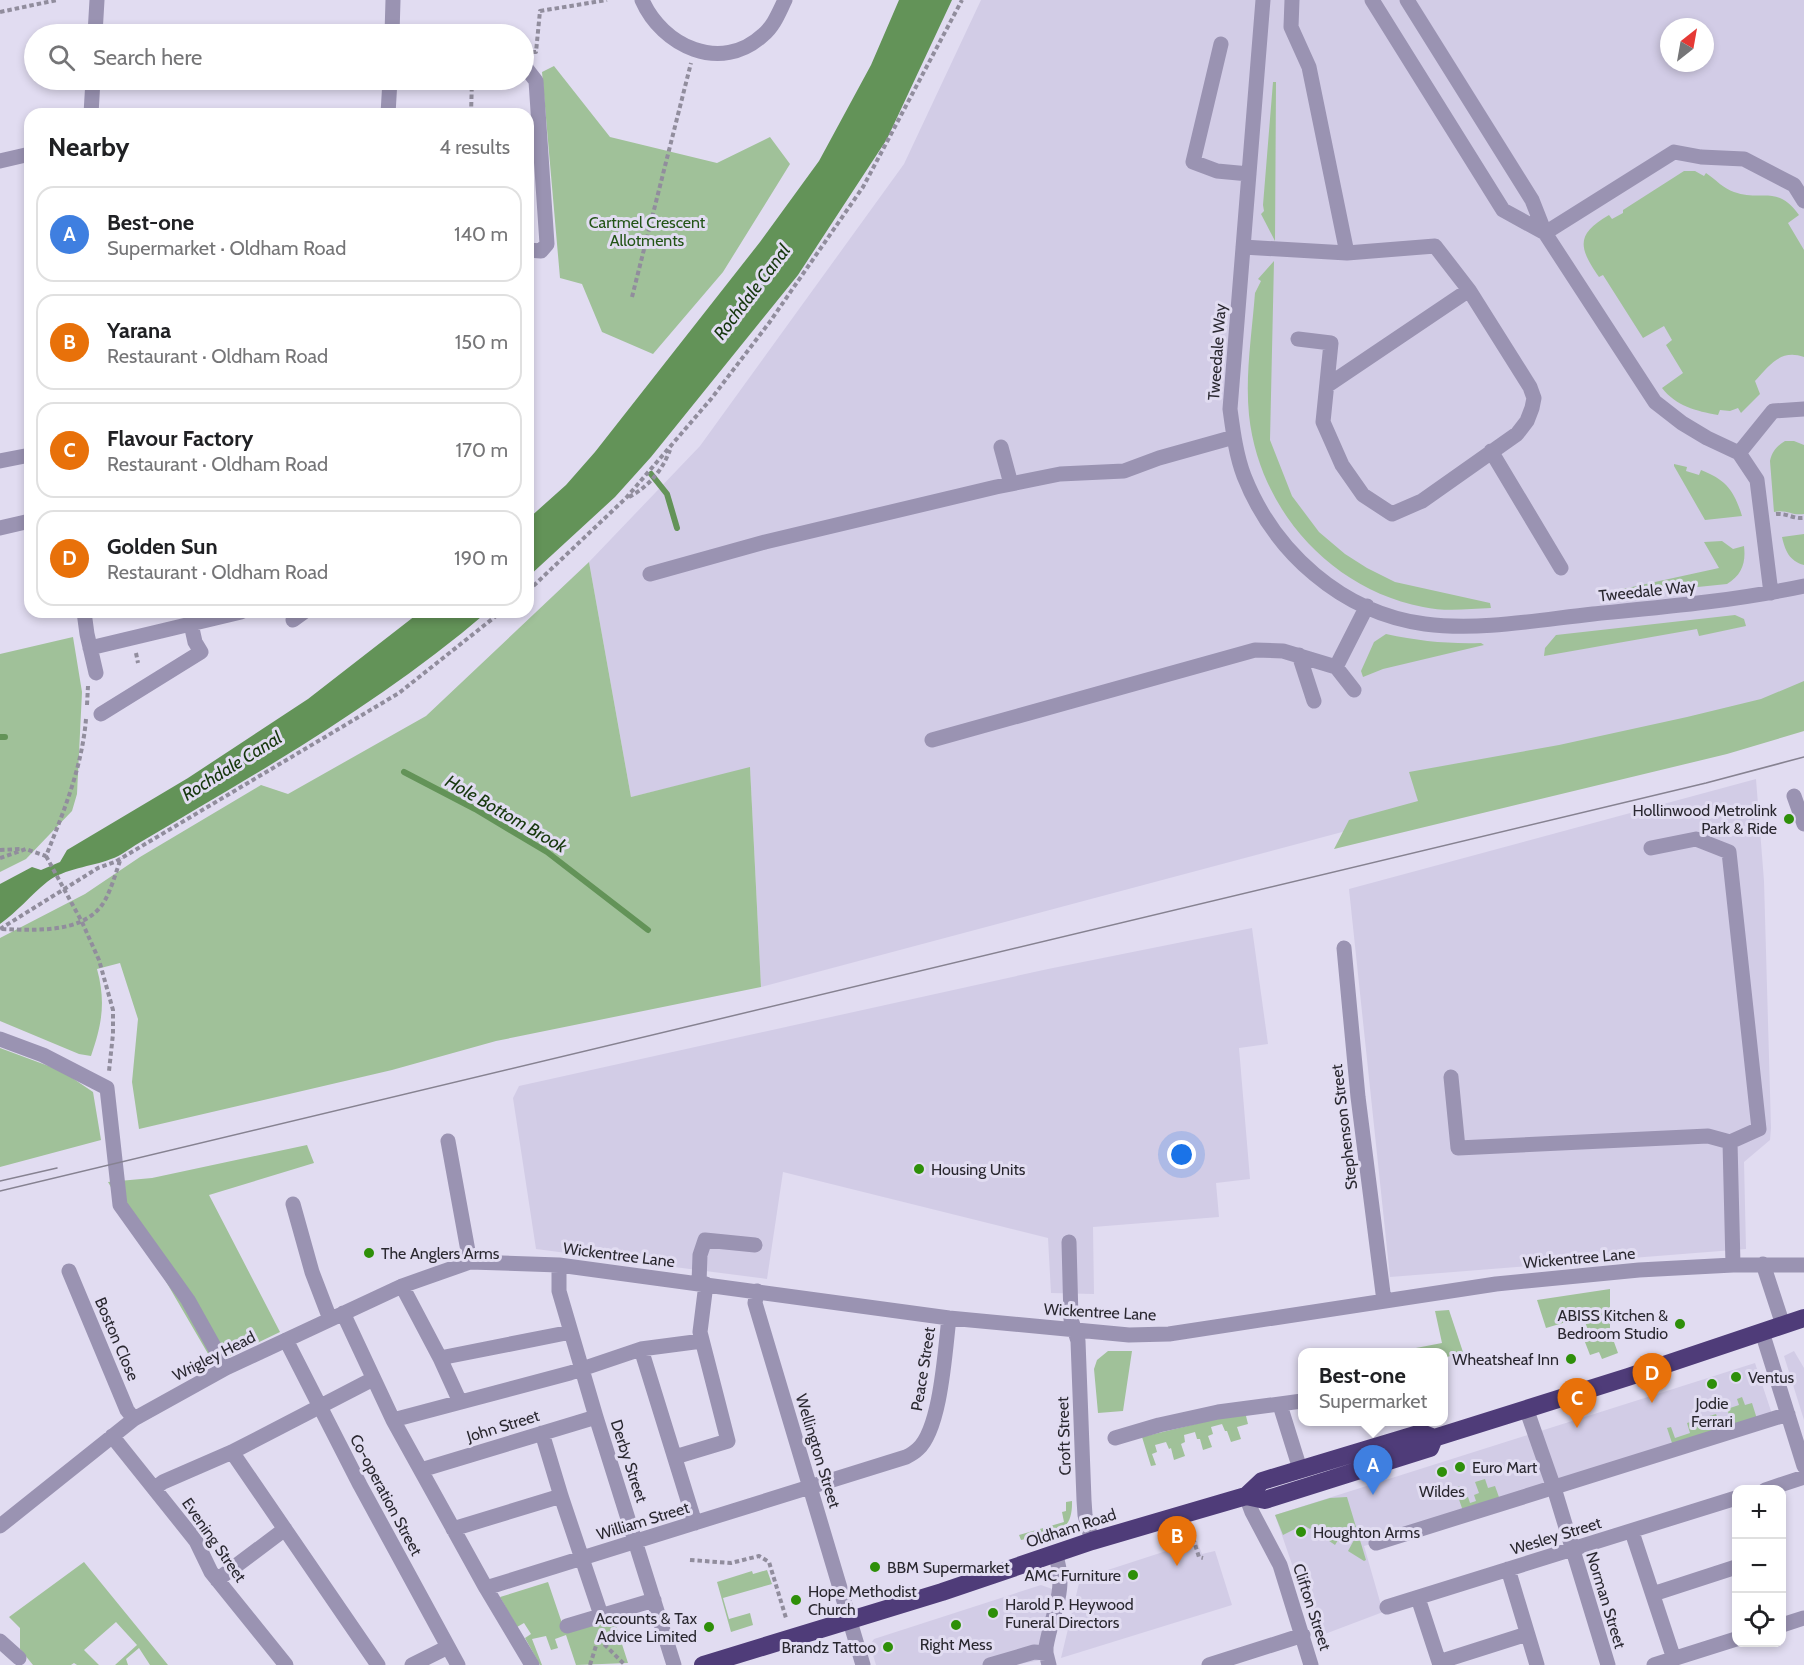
<!DOCTYPE html>
<html lang="en">
<head>
<meta charset="utf-8">
<style>
	body { margin:0; font-family:Cabin,sans-serif; background:#f2f2f2; color:#202124 }
	.controls { position:absolute; right:18px; bottom:18px; display:grid; overflow:hidden; border-radius:12px; box-shadow:0 3px 9px #0003 }
	.controls button { width:54px; height:54px; display:grid; place-items:center; padding:0; border:0; border-bottom:2px solid #e0e0e0; background:#fff; color:#202124; font:30px sans-serif }
	.compass { position:absolute; left:1660px; top:18px; width:54px; height:54px; border-radius:50%; background:#fff; box-shadow:0 3px 9px #0003; rotate:31deg }
	.you { position:absolute; left:1182px; top:1155px; width:21px; height:21px; margin:-15px; border:4px solid #fff; border-radius:50%; background:#1a73e8; box-shadow:0 0 0 9px #1a73e833 }
	.badge { display:grid; place-items:center; width:39px; height:39px; border-radius:50%; background:#db2777; color:#fff; font-size:20px; font-weight:700 }
	.pin { position:absolute; translate:-50% -50px; filter:drop-shadow(0 2px 3px #0008) }
	.pin::after { content:''; position:absolute; top:32px; width:21px; height:18px; background:inherit; clip-path:polygon(0 0,100% 0,50% 100%) }
	.popup { position:absolute; left:1298px; top:1348px; width:150px; height:78px; box-sizing:border-box; display:grid; place-content:center; border-radius:12px; background:#fff; filter:drop-shadow(0 2px 4px #0005); font-size:20px; white-space:nowrap; color:#757577 }
	.popup b { font-size:22px; color:#202124 }
	.popup::after { content:''; position:absolute; left:50%; top:100%; margin-left:-12px; border:12px solid transparent; border-top-color:#fff }
	.list { margin:0; padding:0; list-style:none }
	h2 { display:flex; justify-content:space-between; align-items:center; height:78px; margin:0; padding:0 24px; font-size:26px }
	h2 small { font-size:20px; font-weight:400; color:#757577 }
	.list li { display:grid; grid-template-columns:39px 1fr auto; gap:18px; align-items:center; box-sizing:border-box; height:96px; margin:0 12px 12px; padding:0 12px; border:2px solid #e0e0e0; border-radius:18px }
	.list b { display:block; font-size:22px; white-space:nowrap }
	.list p { margin:0; font-size:20px; white-space:nowrap; color:#757577 }
	.list em { font-size:20px; font-style:normal; color:#757577 }
	.icon { flex:none; width:33px; height:33px; fill:none; stroke:currentColor; stroke-width:2; stroke-linecap:round; stroke-linejoin:round }
	.map { position:relative; flex:none; width:1804px; height:1665px; overflow:hidden }
	.search { position:absolute; background:#fff; box-shadow:0 3px 9px #0003; left:24px; top:24px; width:510px; height:66px; display:flex; align-items:center; gap:15px; box-sizing:border-box; padding:0 21px; border-radius:33px; color:#757577; font-size:22px }
	.panel { position:absolute; background:#fff; box-shadow:0 3px 9px #0003; left:24px; top:108px; width:510px; height:510px; border-radius:18px }
	.map>svg:first-child { display:block }
	.built { fill:#d2cce6; fill-rule:evenodd }
	.green { fill:#a0c199 }
	.water { fill:#639358 }
	.lines { fill:none; stroke-linecap:round; stroke-linejoin:round }
	.stream { stroke:#639358; stroke-width:6 }
	.path { stroke:#918d9d; stroke-width:4; stroke-dasharray:4.5 3; stroke-linecap:butt }
	.minor { stroke:#9a93b2; stroke-width:15 }
	.highway { stroke:#4f3c79; stroke-width:18 }
	.tram { stroke:#868291; stroke-width:1.5 }
	.path-bridge { stroke:#918d9d; stroke-width:4; stroke-dasharray:4.5 3; stroke-linecap:butt }
	.poi-dot { fill:#2e8f09; stroke:#e1dcf1; stroke-width:2 }
	.labels { text-anchor:middle; dominant-baseline:central; stroke-width:6; stroke-linejoin:round; paint-order:stroke }
	.park-label { font-size:16px; fill:#235417; stroke:#e1dcf1 }
	.street-label { font-size:16px; fill:#2a2830; stroke:#e1dcf1 }
	.poi-label { font-size:16px; fill:#2a2830; stroke:#e1dcf1; text-anchor:start }
	.water-label { font-size:18px; font-style:italic; fill:#16370d; stroke:#e1dcf1 }
</style>
</head>
<body>
<div class="map">
<svg width="1804" height="1665" viewBox="0 0 1804 1665">
	<rect width="100%" height="100%" fill="#e1dcf1"/>
	<path class="built" d="M981,0H1804V709L761,987L750,768L631,797L589,562L700,446L904,164ZM1669,27H1705V63H1669Z
		M1756,779L1764,881L1771,1128L1770,1140L1744,1162L1746,1249L1390,1277L1349,889Z
		M1252,928L1268,1044L1239,1048L1250,1179L1216,1183L1219,1217L1093,1227L1094,1294L1051,1293L1048,1238L783,1172L767,1279L536,1249L513,1098L519,1086L1048,969Z
		M1794,1351L1804,1368V1420L1784,1356Z
		M1755,1363L1774,1420L1569,1489L1364,1546L1383,1612L1317,1637L1275,1515Z
		M1197,1541L1202,1554L1215,1551L1232,1605L1061,1658L1080,1579Z
		M1041,1585L1055,1590L1041,1660L1015,1665H876L870,1645L874,1639Z"/>
	<path class="green" d="M554,66L610,137L717,163L770,137L790,164L723,272L653,354L602,332L582,284L560,278L542,72Z
		M1273,82H1276L1275,241L1261,214L1264,211L1263,205Z
		M1684,171H1695L1704,176L1706,173C1715,179 1724,189 1734,192C1763,202 1777,184 1799,215L1788,223L1804,250V357C1780,349 1770,365 1755,381L1760,394L1741,413L1738,408L1730,411L1720,410L1718,415C1696,411 1676,406 1662,388L1683,373L1666,345L1672,340L1664,326L1643,338L1603,275L1599,277C1578,247 1576,234 1609,215L1612,219L1623,213V210Z
		M1274,261L1270,440L1292,496L1319,532L1345,554L1367,568L1395,582L1490,603L1491,608C1468,609 1445,612 1423,607C1330,589 1259,509 1249,415C1245,375 1252,333 1255,293L1261,281L1258,279Z
		M1785,441H1794L1804,445V514C1792,516 1787,509 1774,512L1770,461C1772,451 1777,446 1785,441Z
		M1674,464L1687,467L1686,471L1699,475L1701,470C1726,480 1734,490 1742,516L1705,520L1674,466Z
		M1804,534V565C1789,561 1785,550 1782,537Z
		M1722,541L1733,549L1744,546C1746,563 1742,575 1727,584L1600,597V594L1719,568L1704,542Z
		M589,562L631,797L750,767L761,987L496,1041L392,1070L139,1129L132,1082L138,1019L120,963L97,969C106,1002 102,1024 91,1056L79,1054L0,1021V938L85,894L140,857L261,785L288,794L426,716Z
		M1735,615L1744,619L1746,626L1699,636L1697,629L1544,656L1545,648L1556,635Z
		M1386,634C1419,641 1447,644 1481,643L1484,645L1383,669L1363,677L1361,671L1374,642Z
		M73,637L82,692L77,794L72,811L26,859L0,872V654Z
		M1804,681V731L1727,754L1334,849L1349,820L1418,801L1409,772L1559,745L1687,717L1761,699Z
		M0,1048L62,1071L93,1092L101,1140L0,1167Z
		M307,1145L314,1163L209,1195L280,1332L214,1364L108,1182L152,1178Z
		M1610,1289V1331L1618,1353L1602,1359L1599,1352L1590,1355L1583,1337L1590,1335L1583,1317L1546,1328L1537,1300Z
		M1449,1310L1463,1352L1444,1358V1352H1395L1442,1343L1435,1311Z
		M1108,1351H1132L1123,1411L1098,1413L1094,1369L1097,1360Z
		M1742,1397L1745,1405L1752,1403L1757,1419L1733,1427L1727,1409L1739,1405L1737,1399Z
		M1245,1412L1248,1424L1237,1427L1241,1439L1231,1442L1227,1431H1225L1222,1424L1211,1427L1213,1434L1208,1436L1212,1447L1203,1450L1200,1439H1197L1195,1432L1184,1435L1185,1442L1181,1444L1185,1456L1174,1460L1171,1448L1169,1449L1166,1442L1155,1445L1157,1452L1152,1454L1156,1465L1151,1466L1142,1437Z
		M1716,1414L1722,1430L1673,1446L1667,1428L1671,1427L1675,1438L1690,1433L1687,1423Z
		M1485,1479L1488,1488L1495,1486L1500,1500L1463,1511L1455,1488L1460,1486L1464,1498L1468,1497L1470,1503L1476,1501L1474,1495L1479,1493L1475,1482Z
		M1347,1497L1366,1560L1364,1561L1348,1551L1354,1540L1343,1532L1335,1545L1316,1532L1318,1528L1314,1525L1310,1529L1303,1525L1283,1535L1275,1515L1330,1498Z
		M1072,1501C1073,1537 1050,1533 1021,1540L1019,1535L1064,1522L1062,1512L1066,1511V1502Z
		M84,1562L168,1665H150L139,1648L126,1659L128,1665H115L137,1645L116,1622L84,1650L99,1665H77L74,1663L71,1665H33L20,1649V1628L9,1617Z
		M767,1570L772,1584L723,1598L729,1619L750,1613L753,1625L731,1632L717,1582L752,1571L753,1574Z
		M548,1582L565,1632L614,1619L628,1663L576,1665L566,1635L555,1639L558,1648L551,1650L546,1636L532,1639L542,1665H540L525,1638L531,1634L524,1623L517,1627L500,1597Z"/>
	<path class="water" d="M899,0H952L887,139L798,275L651,457L615,497L528,577V519L566,485L595,452L760,242L819,161L871,65Z
		M420,612H487C381,703 259,772 139,843C130,848 121,856 111,859C91,867 65,868 47,882C31,895 17,912 0,924V884L32,867L41,870L60,862L67,850L188,778L308,699Z"/>
	<g class="lines">
		<path class="stream" d="M651,474L667,494L677,528
			M0,737H5
			M404,772L475,809L547,852L648,930"/>
		<path class="path" d="M0,12L57,0
			M532,52H536L540,11L607,0
			M471,114L472,80
			M632,297L691,63
			M629,497C648,487 662,471 670,450
			M1776,514C1787,513 1793,519 1804,518
			M528,591L626,498L711,399L769,323L863,187L962,0
			M136,653L138,663
			M87,705L88,686
			M0,850L20,849
			M0,858L26,849L46,856C64,811 82,767 86,719
			M82,922L99,960L113,1010V1034L109,1071
			M0,929L98,868L115,862L399,693L501,612
			M2,929C33,930 81,934 102,905C110,894 116,872 121,858
			M1193,1538L1199,1557L1203,1558
			M690,1560L731,1563L759,1556L769,1562L786,1618
			M599,1639L625,1665
			M590,1665L600,1633"/>
		<path class="minor" d="M642,0C662,46 721,74 763,35C774,26 779,12 785,0
			M1263,0L1230,409C1233,431 1236,455 1244,476C1274,552 1342,613 1425,624C1480,631 1538,620 1593,614C1664,607 1734,601 1804,586
			M1292,0L1291,27L1309,67L1347,253
			M1372,0L1503,210L1545,233
			M1407,0L1532,200L1545,233L1655,402L1682,423L1707,438L1739,453L1757,480L1771,593
			M95,34L97,0
			M392,34L393,0
			M1221,44L1193,162L1217,171L1249,174
			M524,68H526L536,81L547,244L541,251L528,250
			M91,114L93,80
			M388,114L390,80
			M0,161L30,154
			M1545,233L1674,152L1701,157L1744,159L1794,185L1804,201
			M1243,247L1347,253L1435,246L1469,290
			M1298,339L1331,343L1323,422L1342,465L1363,495L1392,514L1422,501L1517,434L1527,421L1532,408L1534,398L1530,387L1469,290L1328,385
			M1001,447L1011,484
			M1491,451L1561,568
			M1739,453L1773,411L1804,409
			M0,461L30,455
			M0,528L30,521
			M650,574L765,542L996,487L1060,474L1124,471L1159,458L1234,437
			M84,612L87,634L96,673
			M293,620L304,612
			M90,648L241,612
			M1299,655L1314,701
			M1336,667L1367,606
			M101,714L201,652L195,642L191,624
			M932,740L1255,650L1283,651L1336,667L1354,690
			M1794,796L1804,824
			M1651,848L1696,839L1729,852L1759,1129L1730,1142L1733,1265
			M1344,948L1358,1097L1384,1301
			M0,1039L43,1055L107,1088L120,1205L188,1300L226,1368
			M1451,1077L1458,1148L1708,1136L1730,1142
			M448,1141L470,1262
			M293,1204L312,1272L330,1319
			M1069,1242L1071,1319L1078,1341L1084,1500L1085,1515L1092,1541
			M1763,1264L1783,1325
			M559,1265V1291L596,1417L674,1665
			M69,1271L127,1410L134,1419
			M699,1283L700,1255L705,1240L755,1245
			M402,1286L440,1358L460,1402
			M757,1291L755,1303L863,1665
			M343,1313L393,1420L486,1588L532,1665
			M1762,1332L1804,1466
			M286,1340L360,1485L458,1665
			M641,1349L702,1341
			M440,1358L571,1332
			M1280,1405L1300,1469
			M1526,1408L1554,1488L1608,1665
			M393,1420L570,1373L641,1349L695,1523
			M542,1433L561,1496L601,1615
			M112,1436L196,1541L211,1572L286,1665
			M1115,1438L1159,1425L1218,1412L1302,1401
			M232,1452L378,1665
			M675,1457L728,1441L700,1332L706,1284
			M421,1470L596,1417
			M155,1488L163,1482L232,1452L373,1379
			M1765,1490L1804,1477
			M1246,1496L1252,1512L1280,1565L1311,1665
			M0,1526L134,1419L226,1368L402,1286L470,1262L559,1265L949,1318L1129,1335L1169,1334L1496,1284L1639,1270L1733,1265H1804
			M453,1529L561,1496
			M1632,1532L1674,1659
			M1376,1543L1788,1414
			M1508,1569L1537,1665
			M217,1580L285,1529
			M486,1588L906,1457C910,1455 915,1452 918,1449C941,1428 945,1350 949,1318
			M1653,1594L1736,1567
			M1418,1598L1439,1662L1527,1634
			M1387,1607L1736,1498
			M1782,1625L1804,1618
			M567,1626L654,1600
			M0,1641L19,1658
			M412,1665L448,1647
			M990,1665L1034,1652L1046,1653
			M1049,1665L1046,1653V1647C1052,1611 1068,1591 1055,1553
			M1209,1665L1303,1635
			M1654,1665L1736,1639"/>
		<path class="highway" d="M1246,1496L1265,1500L1430,1448L1434,1438
			M703,1665L942,1592L1092,1541L1246,1496L1262,1481L1421,1433L1434,1438L1628,1377L1804,1318"/>
		<path class="tram" d="M0,1181L57,1168
			M0,1191L1706,783L1804,757"/>
		<path class="path-bridge" d="M46,856L82,922"/>
	</g>
	<g class="poi-dot">
		<circle cx="1789" cy="819" r="6"/>
		<circle cx="919" cy="1169" r="6"/>
		<circle cx="369" cy="1253" r="6"/>
		<circle cx="1680" cy="1324" r="6"/>
		<circle cx="1571" cy="1359" r="6"/>
		<circle cx="1736" cy="1377" r="6"/>
		<circle cx="1712" cy="1384" r="6"/>
		<circle cx="1460" cy="1467" r="6"/>
		<circle cx="1442" cy="1472" r="6"/>
		<circle cx="1301" cy="1532" r="6"/>
		<circle cx="875" cy="1567" r="6"/>
		<circle cx="1133" cy="1575" r="6"/>
		<circle cx="796" cy="1600" r="6"/>
		<circle cx="993" cy="1613" r="6"/>
		<circle cx="956" cy="1625" r="6"/>
		<circle cx="709" cy="1627" r="6"/>
		<circle cx="888" cy="1647" r="6"/>
	</g>
	<g class="labels">
		<g class="park-label">
			<text x="647" y="222">Cartmel Crescent<tspan x="647" dy="18">Allotments</tspan></text>
		</g>
		<g class="street-label">
			<text transform="translate(1217 352) rotate(-86)">Tweedale Way</text>
			<text transform="translate(1647 591) rotate(-6)">Tweedale Way</text>
			<text transform="translate(1344 1127) rotate(-97)">Stephenson Street</text>
			<text transform="translate(619 1255) rotate(7)">Wickentree Lane</text>
			<text transform="translate(1579 1258) rotate(-5)">Wickentree Lane</text>
			<text transform="translate(1100 1312) rotate(3)">Wickentree Lane</text>
			<text transform="translate(117 1339) rotate(67)">Boston Close</text>
			<text transform="translate(214 1356) rotate(-27)">Wrigley Head</text>
			<text transform="translate(923 1369) rotate(-81)">Peace Street</text>
			<text transform="translate(503 1426) rotate(-17)">John Street</text>
			<text transform="translate(1064 1436) rotate(-92)">Croft Street</text>
			<text transform="translate(818 1451) rotate(73)">Wellington Street</text>
			<text transform="translate(629 1461) rotate(72)">Derby Street</text>
			<text transform="translate(386 1495) rotate(62)">Co-operation Street</text>
			<text transform="translate(643 1521) rotate(-17)">William Street</text>
			<text transform="translate(1071 1528) rotate(-18)">Oldham Road</text>
			<text transform="translate(1556 1536) rotate(-17)">Wesley Street</text>
			<text transform="translate(214 1540) rotate(55)">Evening Street</text>
			<text transform="translate(1606 1600) rotate(73)">Norman Street</text>
			<text transform="translate(1312 1607) rotate(72)">Clifton Street</text>
		</g>
		<g class="poi-label">
			<text x="1777" y="810" text-anchor="end">Hollinwood Metrolink<tspan x="1777" dy="18">Park &amp; Ride</tspan></text>
			<text x="931" y="1169">Housing Units</text>
			<text x="381" y="1253">The Anglers Arms</text>
			<text x="1668" y="1315" text-anchor="end">ABISS Kitchen &amp;<tspan x="1668" dy="18">Bedroom Studio</tspan></text>
			<text x="1559" y="1359" text-anchor="end">Wheatsheaf Inn</text>
			<text x="1748" y="1377">Ventus</text>
			<text x="1712" y="1403" text-anchor="middle">Jodie<tspan x="1712" dy="18">Ferrari</tspan></text>
			<text x="1472" y="1467">Euro Mart</text>
			<text x="1442" y="1491" text-anchor="middle">Wildes</text>
			<text x="1313" y="1532">Houghton Arms</text>
			<text x="887" y="1567">BBM Supermarket</text>
			<text x="1121" y="1575" text-anchor="end">AMC Furniture</text>
			<text x="808" y="1591">Hope Methodist<tspan x="808" dy="18">Church</tspan></text>
			<text x="1005" y="1604">Harold P. Heywood<tspan x="1005" dy="18">Funeral Directors</tspan></text>
			<text x="697" y="1618" text-anchor="end">Accounts &amp; Tax<tspan x="697" dy="18">Advice Limited</tspan></text>
			<text x="956" y="1644" text-anchor="middle">Right Mess</text>
			<text x="876" y="1647" text-anchor="end">Brandz Tattoo</text>
		</g>
		<g class="water-label">
			<text transform="translate(752 292) rotate(-53)">Rochdale Canal</text>
			<text transform="translate(232 766) rotate(-32)">Rochdale Canal</text>
			<text transform="translate(506 814) rotate(30)">Hole Bottom Brook</text>
		</g>
	</g>
</svg>
<div class="controls">
<button>+</button>
<button>−</button>
<button><svg class="icon" aria-label="locate" viewBox="0 0 24 24"><circle cx="12" cy="12" r="6"/><path d="M12 2v4M12 18v4M2 12h4M18 12h4"/></svg></button>
</div>
<svg class="compass" viewBox="-18 -18 36 36"><path d="M0-13l5 13h-10z" fill="#e53935"/><path d="M0 13l5-13h-10z" fill="#757577"/></svg>
<div class="you"></div>
<div class="pin badge" style="left:1373px;top:1495px;background:#3f7fe0">A</div>
<div class="popup"><b>Best-one</b>Supermarket</div>
<div class="pin badge" style="left:1177px;top:1566px;background:#e8710a">B</div>
<div class="pin badge" style="left:1577px;top:1428px;background:#e8710a">C</div>
<div class="pin badge" style="left:1652px;top:1403px;background:#e8710a">D</div>
<div class="search"><svg class="icon" aria-label="search" viewBox="0 0 24 24"><circle cx="10" cy="10" r="6"/><path d="M15 15l6 6"/></svg>Search here</div>
<section class="panel">
<h2>Nearby<small>4 results</small></h2>
<ul class="list">
<li><span class="badge" style="background:#3f7fe0">A</span><div><b>Best-one</b><p>Supermarket · Oldham Road</p></div><em>140 m</em></li>
<li><span class="badge" style="background:#e8710a">B</span><div><b>Yarana</b><p>Restaurant · Oldham Road</p></div><em>150 m</em></li>
<li><span class="badge" style="background:#e8710a">C</span><div><b>Flavour Factory</b><p>Restaurant · Oldham Road</p></div><em>170 m</em></li>
<li><span class="badge" style="background:#e8710a">D</span><div><b>Golden Sun</b><p>Restaurant · Oldham Road</p></div><em>190 m</em></li>
</ul>
</section>
</div>
</body>
</html>
